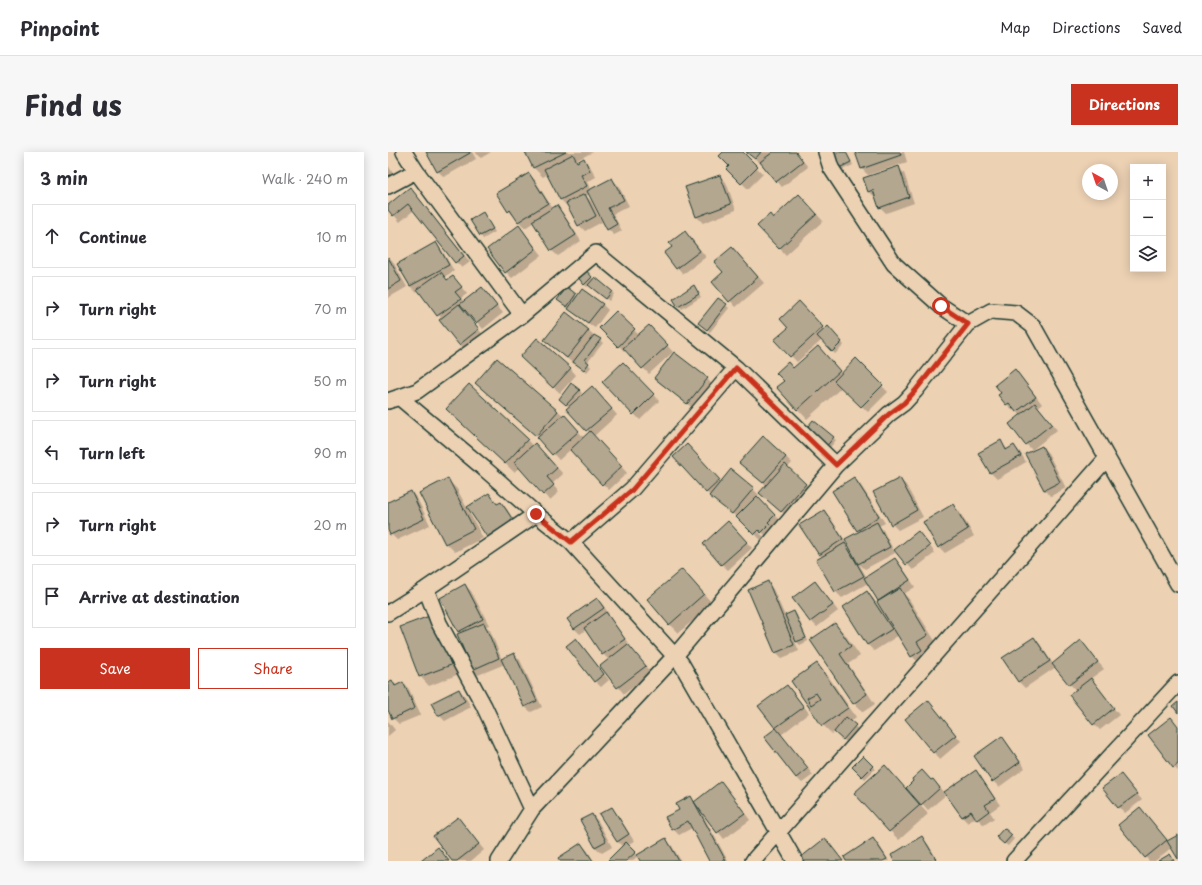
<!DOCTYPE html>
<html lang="en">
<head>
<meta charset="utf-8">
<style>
	body { margin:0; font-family:"Playpen Sans",sans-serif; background:#f7f7f7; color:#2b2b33 }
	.controls { position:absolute; right:12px; top:12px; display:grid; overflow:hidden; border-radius:0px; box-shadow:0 2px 10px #0003 }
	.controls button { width:36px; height:36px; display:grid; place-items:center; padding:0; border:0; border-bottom:1px solid #e1e1e2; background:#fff; color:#2b2b33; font:20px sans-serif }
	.compass { position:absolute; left:694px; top:12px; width:36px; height:36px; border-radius:50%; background:#fff; box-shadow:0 2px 10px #0003; rotate:320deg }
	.stop { position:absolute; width:12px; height:12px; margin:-9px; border:3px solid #c8321e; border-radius:50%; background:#fff }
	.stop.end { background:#c8321e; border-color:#fff; box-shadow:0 1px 4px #0008 }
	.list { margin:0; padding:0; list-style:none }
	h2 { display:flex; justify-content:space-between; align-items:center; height:52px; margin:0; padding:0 16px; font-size:17px }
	h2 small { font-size:13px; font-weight:400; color:#7c7c81 }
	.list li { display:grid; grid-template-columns:26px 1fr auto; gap:12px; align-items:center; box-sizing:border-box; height:64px; margin:0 8px 8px; padding:0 8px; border:1px solid #e1e1e2; border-radius:0px }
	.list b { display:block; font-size:15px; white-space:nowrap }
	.list em { font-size:13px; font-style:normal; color:#7c7c81 }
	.actions { display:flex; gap:8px; padding:12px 16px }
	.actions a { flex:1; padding:9px 0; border:1px solid #c8321e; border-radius:0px; text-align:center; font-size:14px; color:#c8321e }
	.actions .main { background:#c8321e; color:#fff }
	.icon { flex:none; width:22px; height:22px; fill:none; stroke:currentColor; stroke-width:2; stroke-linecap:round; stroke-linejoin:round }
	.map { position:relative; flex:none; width:790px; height:709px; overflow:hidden; border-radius:0px }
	header { display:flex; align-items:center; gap:24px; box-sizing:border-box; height:56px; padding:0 20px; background:#fff; border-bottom:1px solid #e1e1e2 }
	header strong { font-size:19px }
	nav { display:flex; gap:22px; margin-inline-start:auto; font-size:14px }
	.intro { display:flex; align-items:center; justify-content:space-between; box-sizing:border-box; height:96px; padding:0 24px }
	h1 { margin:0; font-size:28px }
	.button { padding:10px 18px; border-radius:0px; background:#c8321e; color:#fff; font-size:14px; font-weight:700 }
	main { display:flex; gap:24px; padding:0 24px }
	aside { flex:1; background:#fff; border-radius:0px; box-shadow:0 2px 10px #0003 }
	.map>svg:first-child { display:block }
	.shadow { fill:#0003; fill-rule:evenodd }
	.building { fill:#b3a790; stroke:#1f3d34; fill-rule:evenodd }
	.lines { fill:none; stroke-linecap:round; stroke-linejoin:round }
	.minor-casing { stroke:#1f3d34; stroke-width:18 }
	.minor { stroke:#ecd1b3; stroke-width:15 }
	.route { stroke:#c8321e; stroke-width:5 }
</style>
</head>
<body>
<header>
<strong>Pinpoint</strong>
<nav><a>Map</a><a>Directions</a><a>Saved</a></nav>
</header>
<div class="intro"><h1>Find us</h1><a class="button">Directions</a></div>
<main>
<aside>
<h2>3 min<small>Walk · 240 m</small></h2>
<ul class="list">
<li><svg class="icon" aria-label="ahead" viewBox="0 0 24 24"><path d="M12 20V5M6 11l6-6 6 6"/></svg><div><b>Continue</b></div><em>10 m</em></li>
<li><svg class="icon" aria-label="right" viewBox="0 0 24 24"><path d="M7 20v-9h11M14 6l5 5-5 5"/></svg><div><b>Turn right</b></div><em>70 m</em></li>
<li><svg class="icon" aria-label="right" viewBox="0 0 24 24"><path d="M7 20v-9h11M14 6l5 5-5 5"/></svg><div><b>Turn right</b></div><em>50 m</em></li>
<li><svg class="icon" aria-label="left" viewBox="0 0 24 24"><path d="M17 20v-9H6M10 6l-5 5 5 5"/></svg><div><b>Turn left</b></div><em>90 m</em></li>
<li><svg class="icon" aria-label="right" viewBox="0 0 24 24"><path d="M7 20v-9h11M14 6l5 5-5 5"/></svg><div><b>Turn right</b></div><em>20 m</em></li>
<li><svg class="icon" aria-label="arrive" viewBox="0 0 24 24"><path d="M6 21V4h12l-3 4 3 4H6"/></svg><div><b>Arrive at destination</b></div></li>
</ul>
<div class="actions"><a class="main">Save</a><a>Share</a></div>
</aside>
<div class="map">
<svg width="790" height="709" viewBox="0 0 790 709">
	<rect width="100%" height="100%" fill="#ecd1b3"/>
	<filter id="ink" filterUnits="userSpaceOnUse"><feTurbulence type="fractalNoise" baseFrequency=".025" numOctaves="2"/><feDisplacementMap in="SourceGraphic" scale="8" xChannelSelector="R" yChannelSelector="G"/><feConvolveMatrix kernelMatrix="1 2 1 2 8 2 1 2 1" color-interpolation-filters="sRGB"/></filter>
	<g filter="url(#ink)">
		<path class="shadow" d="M39,0H84L88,7L56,25L50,19Z
			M87,0H103L93,6Z
			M138,0H205L189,8L191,10L196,8L202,14L208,25L199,30L203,38L224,27L230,33L241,54L225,62L234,79L226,83L220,77L202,42L198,44L203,49L214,70L197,79L191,73L180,53L179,54L173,48L160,22L155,25L146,16Z
			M336,0H353L375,22L360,37L340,17L342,15Z
			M359,0H408L420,15L394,35L374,11L373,12Z
			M444,0H458L465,13L454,18L452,15Z
			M469,0H516L519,10L480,23L474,17Z
			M0,13L7,25L0,29Z
			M510,15L516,21L526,51L498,61L492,55L489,45H487L480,39Z
			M141,22L147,28L165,57L169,55L175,61L193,89L170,104L163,98L146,70L137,76L121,59Z
			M332,24L338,30L348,58L315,71L309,65Z
			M22,37L28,43L82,110L74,116L68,110L26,58L12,70L0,56V54Z
			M417,49L435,69L398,103L371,74Z
			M95,61L107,80L95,87L83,68Z
			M130,74L136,80L154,103L124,126L118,120Z
			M297,80L303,86L318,105L295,122L278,102L286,95Z
			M48,92L54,98L66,119L56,125L60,129L65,125L79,142L73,146L76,150L94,136L115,161L95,177L76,155L74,157L96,184L78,199L52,169L54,167L31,138L28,140L22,134Z
			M350,102L376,131L348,155L326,130L336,121Z
			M0,105L4,108L19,135L0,146Z
			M200,121L206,128L207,126L226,142L221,149L201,133L199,135L196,132Z
			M306,134L313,145L294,157L286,147Z
			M179,137L190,145L214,152L220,158L207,176L188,163L173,150Z
			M331,147L341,156L322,180L314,173Z
			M417,157L437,178L440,176L456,193L447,202L434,188L409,210L388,188L401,176Z
			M228,161L251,183L267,180L285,200L261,222L238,198L237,200L213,176Z
			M200,178L215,191L199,211L203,215L199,220L187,210L186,212L163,194L157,188Z
			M439,204L454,222L468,208L500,240L480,260L454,235L419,267L390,236L397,229L405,217Z
			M109,207L182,269L196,286L202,281L180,257L181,255L175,249L191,238L194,241L189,246L190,247L210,241L229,263L206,284L239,321L221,338L182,298L171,308L150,285L97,240L88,231Z
			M139,211L182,216L188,223L172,241Z
			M235,211L271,249L252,268L215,230Z
			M627,219L633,225L654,252L650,255L669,278L644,298L638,292L633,264L627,257L625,259L611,243L614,241Z
			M267,226L319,227L325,233L306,257L273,232Z
			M68,266L139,288L145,294L153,298L175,322L164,332L171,340L162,348L132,315L126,320Z
			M420,281L445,286L448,288L440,298Z
			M612,289L620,298L626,294L632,300L638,310L609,327L603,321L591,301Z
			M654,295L660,301L678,336L663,344L656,338L638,303Z
			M305,299L334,331L365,337L371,343L369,345L393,370L380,386L368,374L366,376L376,385L373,388L351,366V367L318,340Z
			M398,305L404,311L399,316L424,338L400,365L379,347V334L359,317Z
			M466,326L472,332L497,371L491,374L495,378L507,401L477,417L471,412L479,426L507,407L513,413L527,435L516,442L521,447L549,492L537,499L542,507L533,513L524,504L511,483L486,499L480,493L456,456L479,440L485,446L494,459L495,458L492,450L480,431L454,446L448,440L429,408L434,405L431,402L436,359L442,365L459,392L472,380L470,378ZM461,393L464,400L459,394Z
			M512,327L518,333L535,365L510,378L504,372Z
			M60,328L69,337L79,356L101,342L110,353L113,351L119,357L130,375L106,391L100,385L82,358H80L95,386L67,400L58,391Z
			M23,340L29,346L42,373L9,388L3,382L0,376V351Z
			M565,353L571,359L586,384L557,401L551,395Z
			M346,377L364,396L340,418L334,412Z
			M536,386L547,401L525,418L519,412Z
			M294,418L325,452L290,481L281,472Z
			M379,431L385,437L397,464L406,460L409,463L420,489L412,493L406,487L411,499L394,506L388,500Z
			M427,431L433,437L450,459L429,475L423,469Z
			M77,433L83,439L101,473L98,474L102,478L114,508L126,502L132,508L154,555L143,560L136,554L117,512L90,523L84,517L73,482L71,480Z
			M209,447L215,453L221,462L220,463L224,468L242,494H241L263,521L236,542L213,514L221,508L215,502L198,478L192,482L186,476Z
			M43,464L71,522L41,534L32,524Z
			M447,472L456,481L472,504L460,512L487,552L475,560L466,551L423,489Z
			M646,486L652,492L665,512L693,490L716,517L702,527L709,534L731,563L712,578L706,572L688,539L668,515L637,536L631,530L615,506Z
			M188,487L194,493L221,528L213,535L207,529Z
			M429,512L438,521L468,565L462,570L470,577L458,590L447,580L444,582L435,573L404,529Z
			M4,529L9,534L15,531L21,537L33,563L11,572L5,566L0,556V531Z
			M399,534L405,540L421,561L393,583L425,623L414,631L408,625L377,586L389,577L372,554Z
			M71,538L77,544L83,555L57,569L51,563Z
			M546,556L573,589L552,607L519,567Z
			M0,569L7,578L0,584Z
			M790,574V619L786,615Z
			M614,585L620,592L637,616L611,635L605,629Z
			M475,606L487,617L477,627L466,615Z
			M587,620L593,626L612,653L602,660L606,666L596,673L588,665L580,671L574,665L559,642L540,658L520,636L544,629L551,634L556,641Z
			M733,623L754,648L737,661L731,655Z
			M506,624L540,662L511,688L502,679Z
			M333,631L339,637L362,668L336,687L316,662L315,663L340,709H322L304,676L291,683L285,677L293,658L302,645L307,650Z
			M223,656L229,662L246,689L239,693L250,704L244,709H222L235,695L230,690L213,663Z
			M204,663L210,669L224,695L214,701L207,695Z
			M758,663L780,690L790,684V705L784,695L767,709H761L732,673Z
			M70,666L96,698L83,709H66Z
			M616,677L626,687L620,694L612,688Z
			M533,686L540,692L550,709H507Z
			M278,687L284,694L293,709H254Z
			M485,687L491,693L501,709H460Z
			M193,692L199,698L206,709H173Z"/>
		<path class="building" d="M38,0H82V1L49,20Z
			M137,0H178L145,16Z
			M335,0H355L370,15L353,32L338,17L341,14L331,4Z
			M358,0H373L367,7Z
			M385,0H408L415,9L388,30L372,10Z
			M443,0H458L463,10L451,16Z
			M467,0H512L513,3L473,17Z
			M185,2L189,10L196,6L202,19L193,23L199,34L172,48L156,17Z
			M511,14L521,45L491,56L485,38L480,40L475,26Z
			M141,21L160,51L130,70L122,58L120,60L108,41Z
			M332,23L343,52L308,65L297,35Z
			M224,26L236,48L220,56L229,72L219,78L199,39Z
			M22,35L76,104L67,111L20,52L5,64L0,58V53Z
			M197,42L208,64L190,74L178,51Z
			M411,42L429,62L391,97L369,74L382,62L385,66Z
			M169,53L188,83L163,99L144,69Z
			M95,60L105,77L92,84L82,68Z
			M131,73L148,97L117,121L99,97Z
			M297,79L312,99L288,117L276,101L284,95L281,91Z
			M48,90L61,113L22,134L9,112Z
			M344,95L370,125L341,150L324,130L335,120L326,110Z
			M0,105L13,129L0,137Z
			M197,117L204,125L196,133L189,124Z
			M53,120L59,128L65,124L74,135L67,140L73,147L49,164L29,137Z
			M207,125L224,139L218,147L200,133Z
			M306,133L311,142L290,155L285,147Z
			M94,135L109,154L88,171L72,152Z
			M179,135L188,142L179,155L169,148Z
			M194,137L215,152L200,171L180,157Z
			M330,146L339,152L319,178L310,171Z
			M411,149L435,175L402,205L386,188L400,176L392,167Z
			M71,152L91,177L71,193L51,168Z
			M228,159L247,177L230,195L211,176Z
			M178,160L201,178L179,206L156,188Z
			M261,173L280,193L254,217L235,196Z
			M440,174L454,190L444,200L429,184Z
			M206,183L213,187L197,208L201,211L196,218L185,210Z
			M149,186L183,216L165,236L132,205Z
			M430,194L452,219L409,258L388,235L396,229L388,221L400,210L405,216Z
			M286,200L320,226L299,252L266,226Z
			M109,206L170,259L148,284L87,231Z
			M468,206L495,233L473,255L446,229Z
			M235,210L266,242L245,263L214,230Z
			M627,217L648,245L628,260L621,251L618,253L610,243L613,241L607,233Z
			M183,231L192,238L178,253L171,247Z
			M81,232L140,287L117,312L58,257Z
			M204,234L224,257L198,279L178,257Z
			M647,251L664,272L637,293L621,272Z
			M176,262L191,279L164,303L149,286Z
			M425,268L446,285L437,296L416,279Z
			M202,279L234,314L214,333L182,298Z
			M375,284L398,305L375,331L351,311Z
			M613,288L618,298L626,293L633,304L602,321L590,301Z
			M147,291L169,316L159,325L166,333L155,343L126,310Z
			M299,292L332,328L318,341L285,305Z
			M654,294L672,330L656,338L637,302Z
			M397,312L418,332L393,360L371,341Z
			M343,317L366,336L344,362L321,344Z
			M466,325L491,364L469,379L444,339Z
			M60,326L86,377L57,392L31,341Z
			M512,326L529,358L503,373L485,340Z
			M23,339L36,367L2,383L0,378V350Z
			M101,341L109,352L113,350L125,368L99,385L79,355Z
			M369,344L387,363L380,370L382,372L373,381L371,378L366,383L348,365Z
			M565,352L580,377L550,396L535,370Z
			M436,358L455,387L431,403L411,373Z
			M340,369L359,390L333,413L315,392Z
			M489,370L502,395L470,412L457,387Z
			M530,379L542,394L518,413L506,398Z
			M457,391L476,424L447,440L428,408Z
			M507,406L522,428L490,449L476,426Z
			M294,417L316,442L281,473L259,447Z
			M380,429L406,493L387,501L360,438Z
			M427,429L445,453L422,470L404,446Z
			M77,432L95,467L70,480L52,446Z
			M512,436L540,483L529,490L534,498L523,505L489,450Z
			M479,439L504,477L479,493L455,455Z
			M209,446L216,456L186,477L179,467Z
			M406,459L418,486L408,490L397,463Z
			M218,460L237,487L214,503L196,476Z
			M44,463L63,513L31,525L12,475Z
			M96,471L111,506L84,518L69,482Z
			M447,471L463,494L452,502L479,542L465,552L422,488Z
			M646,485L662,509L630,530L614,506Z
			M188,486L216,522L206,530L178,494Z
			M693,488L710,510L681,533L664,512Z
			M240,492L258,514L229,536L212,514Z
			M126,501L149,549L136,555L113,507Z
			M429,511L460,556L434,574L403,529ZM428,541L432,547L423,553L419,546Z
			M703,526L726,556L705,573L681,543Z
			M4,528L7,534L15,530L27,556L4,567L0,558V530Z
			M399,533L416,555L387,576L370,554Z
			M71,537L77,549L50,564L43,551Z
			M540,548L568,583L545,601L517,567Z
			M790,550V561L785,554Z
			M458,565L468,573L455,588L446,580Z
			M783,565L790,574V612L785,616L760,583Z
			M388,576L420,616L408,626L376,585Z
			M614,584L632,610L604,630L586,604Z
			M475,604L485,614L474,625L464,615Z
			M497,613L532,653L501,680L466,641Z
			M534,618L543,628L545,627L552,636L533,653L518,636L525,629L524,627Z
			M588,618L607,647L597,653L601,659L589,668L583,659L574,665L556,640Z
			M733,622L749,642L730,656L714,636Z
			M333,629L357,661L329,681L306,650Z
			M303,644L338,709H321L300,669L284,678L277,665L291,658L288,652Z
			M224,655L241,682L229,690L211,662Z
			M752,655L779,688L757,706L730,673Z
			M204,662L218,689L207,695L192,668Z
			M70,665L91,692L69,709H64L45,684Z
			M616,676L624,683L616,692L608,685Z
			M790,683V707L779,689Z
			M534,684L549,709H506L503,703Z
			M278,686L291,709H252L249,703Z
			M437,686L455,709H414L412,706Z
			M485,686L499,707L495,709H458L456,705Z
			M238,690L248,700L238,709H221L220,708Z
			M193,691L205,709H172L170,706Z
			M50,695L61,709H33Z
			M782,702L786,709H770Z"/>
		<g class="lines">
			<g class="minor-casing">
				<path id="minor" d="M16,0L28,19L134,163
					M438,0L443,16L506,112L553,154L580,172
					M0,34L28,19
					M11,245L98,318L148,362L183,390L293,511L407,709
					M0,249L29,239L134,163L208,101L348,216L448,313
					M183,390L244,337L348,216
					M38,437L51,471L96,554L144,657
					M0,461L38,437L148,362
					M111,709L144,657L287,504L448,313L501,262L516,251L527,239L580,172L603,159L628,161L645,174L790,432
					M365,709L719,306
					M626,709L790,531"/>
			</g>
			<use href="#minor" class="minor"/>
		</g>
	</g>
	<g class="lines" filter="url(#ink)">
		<path class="route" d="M148,362L183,390L244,338L348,216L448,313L501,262L516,251L527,239L580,172L553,154"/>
	</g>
</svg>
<div class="controls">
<button>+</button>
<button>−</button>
<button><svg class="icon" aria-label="layers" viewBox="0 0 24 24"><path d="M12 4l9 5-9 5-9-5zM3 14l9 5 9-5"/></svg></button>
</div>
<svg class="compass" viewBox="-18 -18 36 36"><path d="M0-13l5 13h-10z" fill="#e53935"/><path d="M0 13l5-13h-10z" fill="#7c7c81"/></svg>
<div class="stop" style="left:553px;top:154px"></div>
<div class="stop end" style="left:148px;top:362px"></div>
</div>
</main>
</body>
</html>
